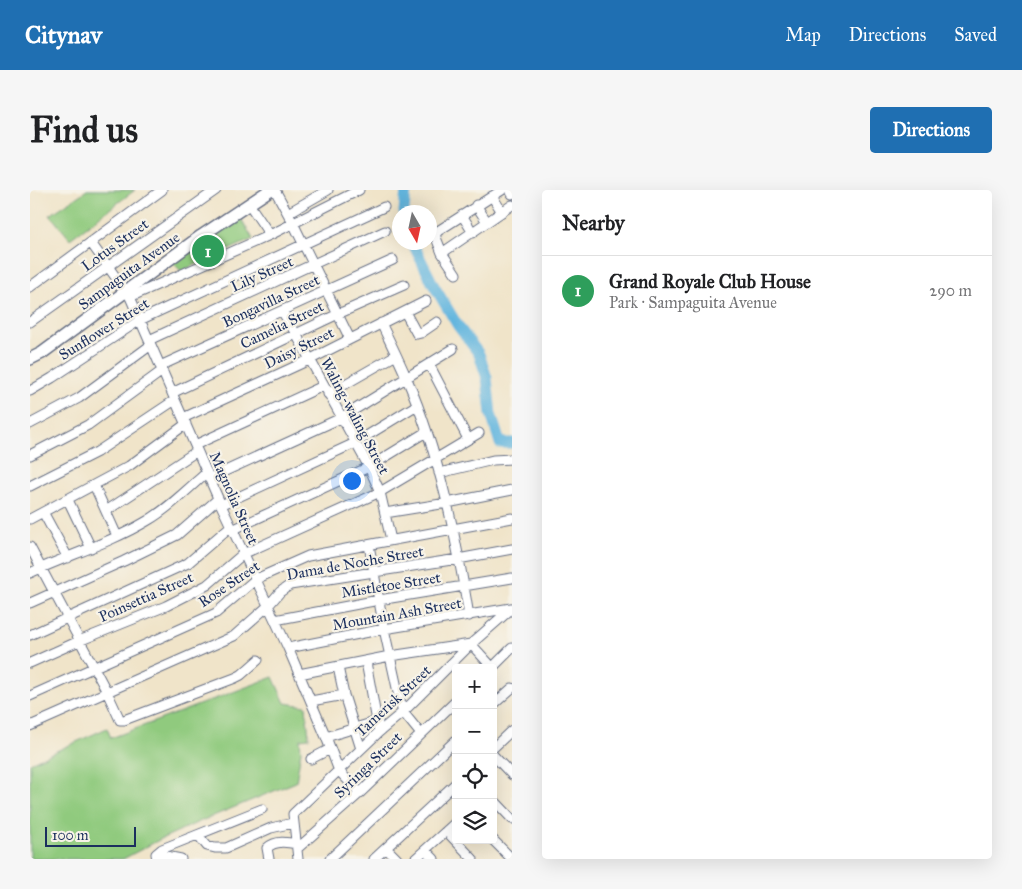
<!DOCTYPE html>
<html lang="en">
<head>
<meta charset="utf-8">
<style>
	body { margin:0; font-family:"IM FELL Great Primer",serif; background:#f6f6f6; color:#202124 }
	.controls { position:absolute; right:15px; bottom:15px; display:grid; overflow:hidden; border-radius:5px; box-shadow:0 5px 20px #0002 }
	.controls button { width:45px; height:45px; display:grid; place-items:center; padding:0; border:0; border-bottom:1px solid #e0e0e0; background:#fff; color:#202124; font:25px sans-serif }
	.compass { position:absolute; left:362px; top:15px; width:45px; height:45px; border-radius:50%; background:#fff; box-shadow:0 5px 20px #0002; rotate:171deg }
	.scale { position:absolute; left:15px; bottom:12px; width:91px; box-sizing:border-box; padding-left:5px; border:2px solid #1b2f5e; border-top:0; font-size:14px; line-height:18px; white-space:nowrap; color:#1b2f5e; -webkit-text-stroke:4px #f7f3e8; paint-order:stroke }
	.you { position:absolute; left:321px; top:290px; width:18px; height:18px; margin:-12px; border:4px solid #fff; border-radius:50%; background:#1a73e8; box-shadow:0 0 0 8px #1a73e833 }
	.badge { display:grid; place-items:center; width:32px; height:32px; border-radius:50%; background:#1f6fb2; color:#fff; font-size:16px; font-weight:700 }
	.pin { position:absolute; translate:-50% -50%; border:2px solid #fff; box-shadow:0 1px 5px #0006 }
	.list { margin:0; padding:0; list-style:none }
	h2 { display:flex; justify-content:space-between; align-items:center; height:65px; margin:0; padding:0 20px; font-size:21px }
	h2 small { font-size:16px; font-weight:400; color:#757577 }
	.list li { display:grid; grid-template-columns:32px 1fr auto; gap:15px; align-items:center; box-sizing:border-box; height:70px; padding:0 20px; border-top:1px solid #e0e0e0 }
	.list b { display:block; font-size:19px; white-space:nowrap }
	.list p { margin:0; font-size:16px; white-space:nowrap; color:#757577 }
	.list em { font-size:16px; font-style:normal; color:#757577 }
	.icon { flex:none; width:28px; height:28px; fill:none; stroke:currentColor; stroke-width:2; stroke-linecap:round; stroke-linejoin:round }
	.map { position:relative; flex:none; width:482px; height:669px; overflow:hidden; border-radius:5px }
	header { display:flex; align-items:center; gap:30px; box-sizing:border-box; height:70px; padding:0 25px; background:#1f6fb2; color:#fff }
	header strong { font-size:24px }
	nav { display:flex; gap:28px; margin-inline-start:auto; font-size:18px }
	.intro { display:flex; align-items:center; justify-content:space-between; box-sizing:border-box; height:120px; padding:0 30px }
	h1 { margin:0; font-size:35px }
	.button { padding:12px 22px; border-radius:5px; background:#1f6fb2; color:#fff; font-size:18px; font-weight:700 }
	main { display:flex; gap:30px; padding:0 30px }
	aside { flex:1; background:#fff; border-radius:5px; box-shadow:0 5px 20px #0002 }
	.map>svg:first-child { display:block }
	.green { fill:#90ca7e; stroke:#567c6e }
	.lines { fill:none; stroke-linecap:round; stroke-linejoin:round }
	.river { stroke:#62b5de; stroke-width:11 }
	.minor-casing { stroke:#666e83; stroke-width:11 }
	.major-casing { stroke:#666e83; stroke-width:14 }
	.minor { stroke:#fff; stroke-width:9 }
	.major { stroke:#fff; stroke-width:11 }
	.labels { text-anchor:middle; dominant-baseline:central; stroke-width:4.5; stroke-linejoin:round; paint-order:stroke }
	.street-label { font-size:15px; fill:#1b2f5e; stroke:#f7f3e8 }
</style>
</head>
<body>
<header>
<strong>Citynav</strong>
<nav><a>Map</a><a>Directions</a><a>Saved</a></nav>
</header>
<div class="intro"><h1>Find us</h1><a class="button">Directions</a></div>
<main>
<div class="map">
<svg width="482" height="669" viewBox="0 0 482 669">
	<rect width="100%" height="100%" fill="#f7f3e8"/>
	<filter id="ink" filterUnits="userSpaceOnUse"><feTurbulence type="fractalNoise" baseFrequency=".02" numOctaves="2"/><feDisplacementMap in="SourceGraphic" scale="10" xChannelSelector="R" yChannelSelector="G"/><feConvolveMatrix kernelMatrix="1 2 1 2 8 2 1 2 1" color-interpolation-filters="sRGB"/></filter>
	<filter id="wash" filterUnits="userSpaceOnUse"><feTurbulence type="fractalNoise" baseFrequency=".0096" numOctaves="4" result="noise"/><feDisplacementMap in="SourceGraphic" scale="20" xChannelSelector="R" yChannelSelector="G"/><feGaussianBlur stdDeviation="1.12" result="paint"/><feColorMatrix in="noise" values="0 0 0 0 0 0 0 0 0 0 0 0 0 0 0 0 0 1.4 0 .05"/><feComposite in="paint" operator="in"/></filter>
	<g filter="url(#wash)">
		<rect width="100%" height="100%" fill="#f0e4c9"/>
		<path class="green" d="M57,0H105L40,49L20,25Z
			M209,25L223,49L151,81L143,73Z
			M243,487L255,513L276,516L279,548L270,549L271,561L266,592L171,631L131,649L93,669H0V573L77,538L81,548Z"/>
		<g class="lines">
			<path class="river" d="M374,22L376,0
				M382,52L404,96L428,136L449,164L457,188L461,224L470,253H482"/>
		</g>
	</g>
	<g filter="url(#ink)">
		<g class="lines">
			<g class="minor-casing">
				<path id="minor" d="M245,0L263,33L320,149
					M480,0L482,4
					M462,6L472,22
					M219,14L240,45
					M446,15L457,32
					M258,23L298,0
					M432,25L443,43
					M171,46L187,68
					M61,53L100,107L191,315L258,458L296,547L309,581L330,603
					M412,63L482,15
					M426,84L412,63L405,45L408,41L472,0
					M0,97L132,0
					M100,107L240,45L329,0
					M252,121L266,144L339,277L350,302L361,350
					M375,122L387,144L391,143L407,132
					M0,132L186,0
					M351,133C360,152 369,170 377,189C409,263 426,346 439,426
					M119,150L355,41
					M399,174L438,249
					M130,176L363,70
					M0,201L22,188L110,130L354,17
					M142,203L308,124L374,95
					M298,204L366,165
					M153,228L279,170L396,111
					M0,234L49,208L121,155
					M165,255L293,196
					M0,265L58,235L132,181
					M409,283L463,270L482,269
					M180,288L311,228L423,159
					M64,295L87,346
					M0,296L67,262L145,210
					M38,310L61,358
					M191,315L325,253L387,215
					M76,321L167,261
					M13,322L38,368
					M355,323L417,313L482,300
					M0,329L99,276L156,234
					M202,340L339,277L396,242
					M339,355L354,439L371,516L373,522L390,543
					M0,357L77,502L90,530H94L205,488L211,485L228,470
					M0,383C39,365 80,353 117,331C139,318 158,299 177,282
					M0,413L94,371L147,345L188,309
					M245,430L349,410L482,388
					M0,445L158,373L201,336
					M258,458L354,439L481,418
					M336,472L349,542
					M0,473L49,451L136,416L177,395L213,364L350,302L449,243
					M308,477L314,505L331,559
					M462,478L482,458
					M269,484L360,466L441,454L462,477
					M0,506L186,423L226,389L278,366L482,328
					M281,511L314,505
					M463,515L482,498
					M0,536L204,446L238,416L250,402L260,395L428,369L482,359
					M296,547L348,531
					M463,558L482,540
					M463,565L482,585
					M281,569L300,559
					M463,609L482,629
					M416,641L443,669
					M168,645L177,656L185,658H196L241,638L263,633
					M463,650L482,669
					M268,658L330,603L426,511
					M356,658L367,669
					M395,660L404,669
					M126,664L151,669
					M127,669L126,664L132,659L232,619
					M239,669L237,658C246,650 257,652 267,654
					M268,669L263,624L349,542L373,522L441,454L482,418
					M300,669L426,550
					M344,669L426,593
					M385,669L426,632"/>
			</g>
			<g class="major-casing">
				<path id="major" d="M0,169L12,163L171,46L240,0"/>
			</g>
			<use href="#minor" class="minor"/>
			<use href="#major" class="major"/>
		</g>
	</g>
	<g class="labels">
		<g class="street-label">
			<text transform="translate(85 55) rotate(-36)">Lotus Street</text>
			<text transform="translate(99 81) rotate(-36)">Sampaguita Avenue</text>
			<text transform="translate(232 84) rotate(-24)">Lily Street</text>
			<text transform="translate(241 111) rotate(-25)">Bongavilla Street</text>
			<text transform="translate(252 135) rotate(-26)">Camelia Street</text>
			<text transform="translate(74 139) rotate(-32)">Sunflower Street</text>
			<text transform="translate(269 158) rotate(-26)">Daisy Street</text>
			<text transform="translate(325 226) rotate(62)">Waling-waling Street</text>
			<text transform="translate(204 308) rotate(66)">Magnolia Street</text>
			<text transform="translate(325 373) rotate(-10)">Dama de Noche Street</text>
			<text transform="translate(199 394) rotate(-34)">Rose Street</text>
			<text transform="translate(361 395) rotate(-9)">Mistletoe Street</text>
			<text transform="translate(116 407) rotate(-24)">Poinsettia Street</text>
			<text transform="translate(367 424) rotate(-10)">Mountain Ash Street</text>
			<text transform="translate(363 511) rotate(-43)">Tamerisk Street</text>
			<text transform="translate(338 575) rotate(-44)">Syringa Street</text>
		</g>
	</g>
</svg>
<div class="controls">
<button>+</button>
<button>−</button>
<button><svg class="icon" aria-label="locate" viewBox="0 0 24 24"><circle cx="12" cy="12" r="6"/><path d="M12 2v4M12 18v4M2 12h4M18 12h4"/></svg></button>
<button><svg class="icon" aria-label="layers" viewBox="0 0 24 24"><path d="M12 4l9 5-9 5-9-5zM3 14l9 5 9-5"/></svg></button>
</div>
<svg class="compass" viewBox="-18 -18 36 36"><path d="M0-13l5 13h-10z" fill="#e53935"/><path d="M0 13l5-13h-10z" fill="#757577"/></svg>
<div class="scale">100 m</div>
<div class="you"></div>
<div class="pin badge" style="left:178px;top:61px;background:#2e9e5b">1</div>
</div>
<aside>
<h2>Nearby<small></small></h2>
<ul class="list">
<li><span class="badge" style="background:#2e9e5b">1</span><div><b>Grand Royale Club House</b><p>Park · Sampaguita Avenue</p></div><em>290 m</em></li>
</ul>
</aside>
</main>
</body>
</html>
